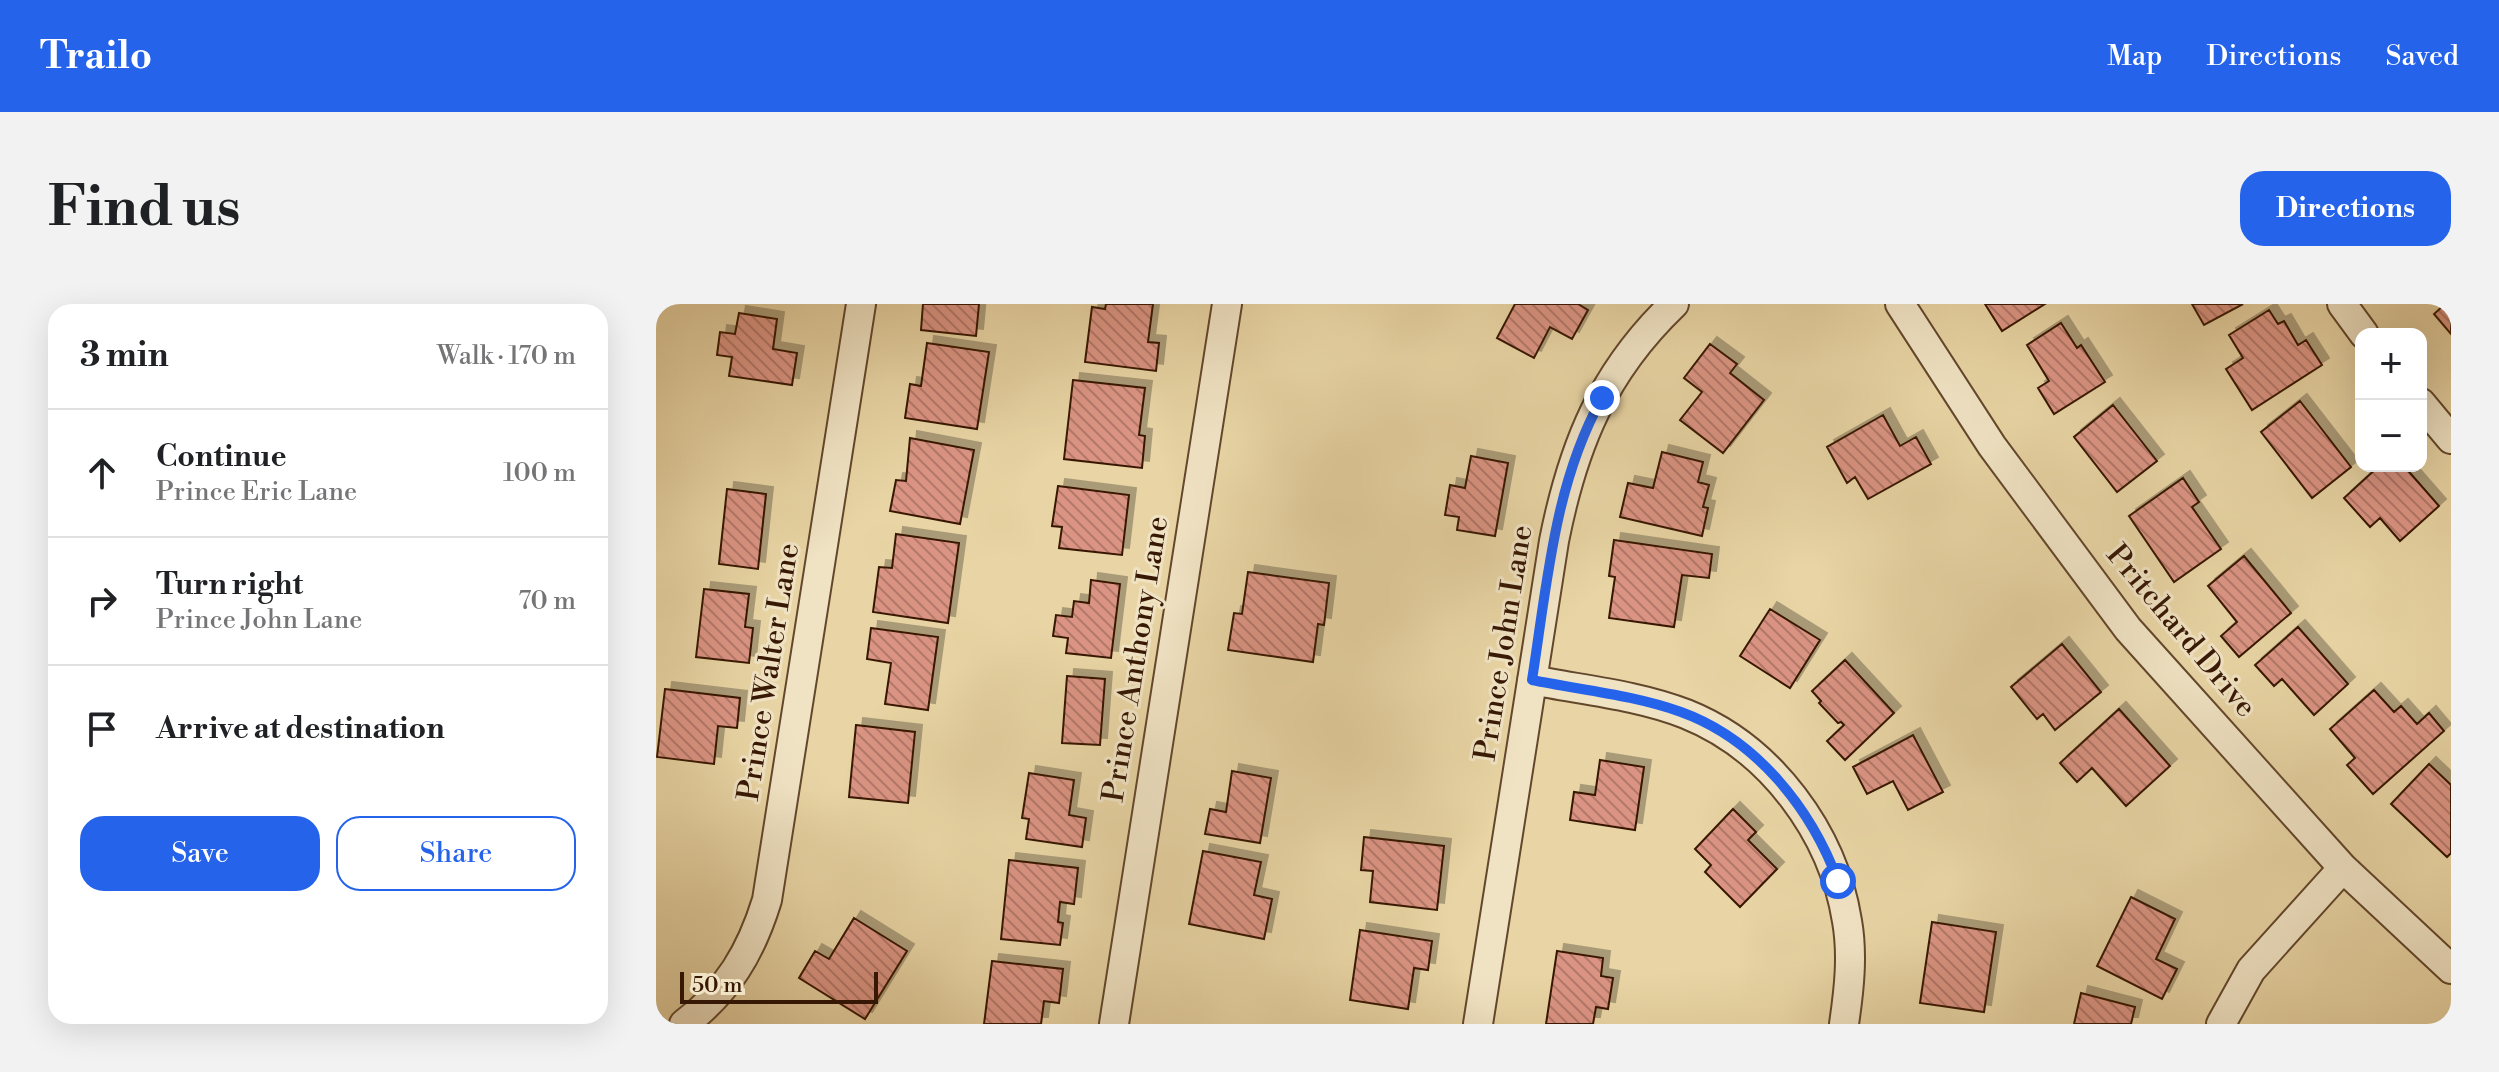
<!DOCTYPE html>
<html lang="en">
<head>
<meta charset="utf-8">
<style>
	body { margin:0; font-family:"Libre Bodoni",serif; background:#f2f2f2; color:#202124 }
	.controls { position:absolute; right:24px; top:24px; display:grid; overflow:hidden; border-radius:16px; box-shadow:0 8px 32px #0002 }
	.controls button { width:72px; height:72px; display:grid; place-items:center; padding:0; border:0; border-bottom:2px solid #e0e0e0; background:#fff; color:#202124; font:40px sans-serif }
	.scale { position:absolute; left:24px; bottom:20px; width:198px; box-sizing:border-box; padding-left:8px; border:4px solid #371804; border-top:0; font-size:22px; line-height:28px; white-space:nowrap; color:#371804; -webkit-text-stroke:6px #f0e3c4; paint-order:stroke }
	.stop { position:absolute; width:24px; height:24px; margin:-18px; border:6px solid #2563eb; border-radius:50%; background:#fff }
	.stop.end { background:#2563eb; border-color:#fff; box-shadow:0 2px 8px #0008 }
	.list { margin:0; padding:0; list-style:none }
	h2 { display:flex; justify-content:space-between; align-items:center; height:104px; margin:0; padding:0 32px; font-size:34px }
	h2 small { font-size:26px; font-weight:400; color:#757577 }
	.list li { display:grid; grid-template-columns:52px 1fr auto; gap:24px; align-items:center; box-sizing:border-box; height:128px; padding:0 32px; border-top:2px solid #e0e0e0 }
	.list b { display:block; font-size:30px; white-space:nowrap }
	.list p { margin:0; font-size:26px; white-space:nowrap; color:#757577 }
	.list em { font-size:26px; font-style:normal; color:#757577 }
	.actions { display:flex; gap:16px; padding:24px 32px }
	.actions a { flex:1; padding:18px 0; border:2px solid #2563eb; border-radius:24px; text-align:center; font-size:28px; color:#2563eb }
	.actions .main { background:#2563eb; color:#fff }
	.icon { flex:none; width:44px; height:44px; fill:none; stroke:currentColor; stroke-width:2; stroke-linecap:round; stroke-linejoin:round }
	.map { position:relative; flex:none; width:1795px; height:720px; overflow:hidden; border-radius:24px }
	header { display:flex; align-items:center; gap:48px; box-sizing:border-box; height:112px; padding:0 40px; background:#2563eb; color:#fff }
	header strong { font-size:38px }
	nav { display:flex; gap:44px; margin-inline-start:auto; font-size:28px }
	.intro { display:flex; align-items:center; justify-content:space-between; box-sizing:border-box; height:192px; padding:0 48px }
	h1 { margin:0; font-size:56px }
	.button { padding:20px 36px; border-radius:24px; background:#2563eb; color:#fff; font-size:28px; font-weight:700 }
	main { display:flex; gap:48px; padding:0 48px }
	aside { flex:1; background:#fff; border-radius:24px; box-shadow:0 8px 32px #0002 }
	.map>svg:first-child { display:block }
	.building { fill:url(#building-back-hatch); stroke:#371804; stroke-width:2; filter:url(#shadow) }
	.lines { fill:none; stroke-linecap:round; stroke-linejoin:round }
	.minor-casing { stroke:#63472c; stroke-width:32 }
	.minor { stroke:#f0e3c4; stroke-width:28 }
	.route { stroke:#2563eb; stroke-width:10 }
	.labels { text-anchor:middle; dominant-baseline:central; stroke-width:6; stroke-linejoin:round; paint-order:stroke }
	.street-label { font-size:30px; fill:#371804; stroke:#f0e3c4 }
</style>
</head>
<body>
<header>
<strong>Trailo</strong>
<nav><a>Map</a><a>Directions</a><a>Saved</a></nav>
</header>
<div class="intro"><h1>Find us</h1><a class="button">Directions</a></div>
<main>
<aside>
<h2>3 min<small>Walk · 170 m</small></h2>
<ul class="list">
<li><svg class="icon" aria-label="ahead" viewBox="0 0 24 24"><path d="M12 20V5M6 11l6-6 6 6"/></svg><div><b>Continue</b><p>Prince Eric Lane</p></div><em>100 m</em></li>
<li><svg class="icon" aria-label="right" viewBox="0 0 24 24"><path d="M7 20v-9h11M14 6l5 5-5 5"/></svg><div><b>Turn right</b><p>Prince John Lane</p></div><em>70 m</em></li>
<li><svg class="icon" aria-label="arrive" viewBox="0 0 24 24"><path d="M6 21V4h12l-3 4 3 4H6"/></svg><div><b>Arrive at destination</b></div></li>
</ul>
<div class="actions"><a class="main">Save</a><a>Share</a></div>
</aside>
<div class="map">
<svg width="1795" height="720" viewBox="0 0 1795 720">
	<defs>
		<pattern id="building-back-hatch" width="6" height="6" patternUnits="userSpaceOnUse" patternTransform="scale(2)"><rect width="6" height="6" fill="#db9483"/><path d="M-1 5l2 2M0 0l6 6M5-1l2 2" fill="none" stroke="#b27869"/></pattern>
		<filter id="shadow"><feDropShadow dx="7" dy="-7" stdDeviation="0" flood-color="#0004"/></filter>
	</defs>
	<rect width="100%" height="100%" fill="#e8d4a4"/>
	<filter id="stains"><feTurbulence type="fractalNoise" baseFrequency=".0025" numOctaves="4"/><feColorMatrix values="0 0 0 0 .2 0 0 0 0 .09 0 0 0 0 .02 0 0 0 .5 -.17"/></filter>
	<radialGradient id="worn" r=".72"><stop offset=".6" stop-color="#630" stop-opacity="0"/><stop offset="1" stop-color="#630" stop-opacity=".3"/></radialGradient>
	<path class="building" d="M267,0H323L320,32L265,26Z
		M450,0H497L492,38L503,39L500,67L429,58L436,3L449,5Z
		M859,0H922L932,6L916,35L894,23L878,54L841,34Z
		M1329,0H1389L1346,27Z
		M1536,0H1587L1548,21Z
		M1789,0H1795V30L1778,10Z
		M1613,6L1622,20L1628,17L1642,41L1650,36L1666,61L1596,106L1570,65L1587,54L1573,31Z
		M83,9L121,15L117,45L141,49L136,81L73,72L76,53L61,51L64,28L79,30Z
		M1405,19L1421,44L1425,41L1449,78L1398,110L1382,84L1393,77L1371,41Z
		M271,39L333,48L321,125L249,114L254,80L265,82Z
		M1054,40L1081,60L1074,69L1108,96L1067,149L1024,116L1046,88L1028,74Z
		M417,76L489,84L483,131L489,132L486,164L408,155Z
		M1644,97L1695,163L1656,194L1605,128Z
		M1457,101L1501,157L1461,188L1418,133Z
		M1227,111L1244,142L1260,133L1275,160L1212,195L1199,173L1191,179L1171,143Z
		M254,134L318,146L304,220L234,207L240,176L250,177Z
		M1006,148L1047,158L1042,178L1053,181L1047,203L1052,204L1046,232L964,213L972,179L997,184Z
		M815,152L852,159L839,232L801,226L803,213L789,211L794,181L809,184Z
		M1723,162H1748L1783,202L1744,237L1724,214L1714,223L1688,194Z
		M1527,174L1543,198L1536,203L1565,245L1518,278L1473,212Z
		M402,182L473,191L466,251L403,244L406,223L396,222Z
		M71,185L110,190L102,265L63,260Z
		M240,230L303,239L292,319L217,308L223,263L236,264Z
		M958,236L1056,250L1053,274L1026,271L1018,323L953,314L959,273L953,272Z
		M1588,252L1635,309L1583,353L1565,332L1581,318L1552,282Z
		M592,268L673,279L668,321L662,320L657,358L572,346L578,309L586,310Z
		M435,276L464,280L455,354L410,349L412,334L397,332L400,311L416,313L418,297L433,299Z
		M48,285L93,290L89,323L97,324L93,359L40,353Z
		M1114,305L1164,336L1134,384L1084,352Z
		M1642,323L1692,380L1658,411L1626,375L1618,382L1599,361Z
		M215,324L282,333L272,406L229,400L235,359L211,355Z
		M1406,340L1445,388L1399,426L1387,410L1381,415L1355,383Z
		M1189,356L1238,409L1189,456L1171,437L1188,421L1185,418L1182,419L1163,399L1165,397L1156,387Z
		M411,372L449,375L444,441L406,439Z
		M9,385L84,394L81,424L62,422L58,460L1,453Z
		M1718,386L1738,408L1745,402L1761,420L1773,409L1788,427L1717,490L1691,461L1699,454L1674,425Z
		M1463,405L1514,462L1470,502L1436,464L1421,478L1404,459Z
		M200,421L259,428L252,499L193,493Z
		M1257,431L1287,488L1252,506L1237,477L1211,490L1197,463Z
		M944,456L988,463L979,526L914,516L918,488L939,491Z
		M1773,460L1795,481V549L1791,553L1735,500Z
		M576,467L615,474L604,539L549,530L554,505L570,508Z
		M373,469L418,476L413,511L430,514L426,543L370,535L373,515L366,514Z
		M1077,505L1100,528L1092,536L1121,565L1084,603L1049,568L1055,561L1039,545Z
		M708,533L788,542L781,606L714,598L717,567L705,566Z
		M547,547L605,558L598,591L616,595L608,635L533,620Z
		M353,556L422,564L418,600L404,598L402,618L407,619L404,641L345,635Z
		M1475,593L1519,615L1500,655L1521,665L1506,695L1441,662Z
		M198,614L251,647L209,715L143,674L159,647L173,655Z
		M1276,618L1340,628L1328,708L1264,699Z
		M704,626L776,637L772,666L758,664L752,705L694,696Z
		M901,647L947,654L945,672L957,674L952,705L940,703L937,720H890Z
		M336,657L407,665L403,699L388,697L385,720H328Z
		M1425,689L1479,703L1475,720H1418Z"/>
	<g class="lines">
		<g class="minor-casing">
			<path id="minor" d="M1244,0L1336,142L1472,325L1687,564L1795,665
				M1686,0L1708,30
				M1765,99L1795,135
				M876,376C926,386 982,391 1030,410C1115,444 1177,529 1191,617C1197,651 1193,686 1188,720
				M28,720C72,687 95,648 111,596L205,0
				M458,720L571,0
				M822,720L898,237C917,141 947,68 1018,0
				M1565,720L1595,666L1687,564"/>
		</g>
		<use href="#minor" class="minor"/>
	</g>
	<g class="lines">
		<path class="route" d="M946,94C898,180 891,281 876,376C925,386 978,391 1025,408C1100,435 1155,504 1182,577"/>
	</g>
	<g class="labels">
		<g class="street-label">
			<text transform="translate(1525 327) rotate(50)">Pritchard Drive</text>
			<text transform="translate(848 339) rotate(-81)">Prince John Lane</text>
			<text transform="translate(480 355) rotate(-81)">Prince Anthony Lane</text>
			<text transform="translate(113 368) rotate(-81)">Prince Walter Lane</text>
		</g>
	</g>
	<rect width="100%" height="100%" filter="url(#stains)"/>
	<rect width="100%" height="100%" fill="url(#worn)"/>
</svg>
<div class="controls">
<button>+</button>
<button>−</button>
</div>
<div class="scale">50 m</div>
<div class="stop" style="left:1182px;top:577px"></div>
<div class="stop end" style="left:946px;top:94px"></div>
</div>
</main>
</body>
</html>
